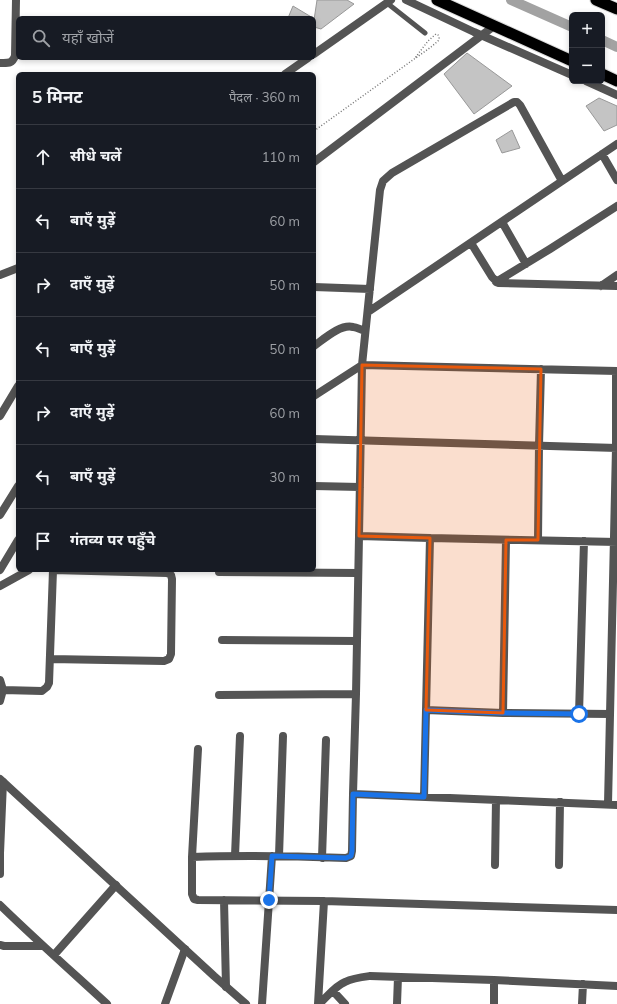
<!DOCTYPE html>
<html lang="hi">
<head>
<meta charset="utf-8">
<style>
	body { margin:0; font-family:Mulish,"Noto Sans Devanagari",sans-serif; background:#20242c; color:#f1f3f6 }
	.controls { position:absolute; right:12px; top:12px; display:grid; overflow:hidden; border-radius:6px; box-shadow:0 2px 6px #0003 }
	.controls button { width:36px; height:36px; display:grid; place-items:center; padding:0; border:0; border-bottom:1px solid #363941; background:#171b24; color:#f1f3f6; font:20px sans-serif }
	.stop { position:absolute; width:12px; height:12px; margin:-9px; border:3px solid #1a73e8; border-radius:50%; background:#fff }
	.stop.end { background:#1a73e8; border-color:#fff; box-shadow:0 1px 4px #0008 }
	.list { margin:0; padding:0; list-style:none }
	h2 { display:flex; justify-content:space-between; align-items:center; height:52px; margin:0; padding:0 16px; font-size:17px }
	h2 small { font-size:13px; font-weight:400; color:#9ea1a6 }
	.list li { display:grid; grid-template-columns:26px 1fr auto; gap:12px; align-items:center; box-sizing:border-box; height:64px; padding:0 16px; border-top:1px solid #363941 }
	.list b { display:block; font-size:15px; white-space:nowrap }
	.list em { font-size:13px; font-style:normal; color:#9ea1a6 }
	.icon { flex:none; width:22px; height:22px; fill:none; stroke:currentColor; stroke-width:2; stroke-linecap:round; stroke-linejoin:round }
	.map { position:relative; flex:none; width:617px; height:1004px; overflow:hidden }
	.search { position:absolute; background:#171b24; box-shadow:0 2px 6px #0003; left:16px; top:16px; width:300px; height:44px; display:flex; align-items:center; gap:10px; box-sizing:border-box; padding:0 14px; border-radius:6px; color:#9ea1a6; font-size:15px }
	.panel { position:absolute; background:#171b24; box-shadow:0 2px 6px #0003; left:16px; top:72px; width:300px; height:500px; border-radius:6px }
	.map>svg:first-child { display:block }
	.lines { fill:none; stroke-linecap:round; stroke-linejoin:round }
	.canal { stroke:#a2a2a2; stroke-width:10 }
	.building { fill:#c4c4c4; stroke:#989898 }
	.trunk-casing { stroke:#dbdbdb; stroke-width:13 }
	.path { stroke:#767676; stroke-width:1.5; stroke-dasharray:1 2; stroke-linecap:butt }
	.service { stroke:#545454; stroke-width:5 }
	.minor { stroke:#545454; stroke-width:8 }
	.tertiary { stroke:#545454; stroke-width:8 }
	.trunk { stroke:#000; stroke-width:11 }
	.route { stroke:#1a73e8; stroke-width:5 }
	.marked { fill:#e8590c; fill-opacity:0.2; stroke:#e8590c; stroke-width:3; stroke-linejoin:round }
</style>
</head>
<body>
<div class="map">
<svg width="617" height="1004" viewBox="0 0 617 1004">
	<rect width="100%" height="100%" fill="#fff"/>
	<g class="lines">
		<path class="canal" d="M511,0L572,27
			M602,40L617,47"/>
	</g>
	<path class="building" d="M317,0H347L354,4L321,29L314,27V20Z
		M293,6L313,18H288Z
		M467,53L512,86L474,114L444,74Z
		M599,98L617,106V125L604,131L586,106Z
		M512,130L520,148L502,153L496,140Z"/>
	<g class="lines">
		<g class="trunk-casing">
			<path id="trunk" d="M437,0L572,61
				M596,0L617,9
				M602,74L617,81"/>
		</g>
		<path class="path" d="M314,131L431,47L438,41L439,38L438,35L436,34L428,41L415,58"/>
		<path class="service" d="M387,3L425,33"/>
		<path class="minor" d="M314,54L391,0
			M0,63C8,63 12,64 15,56L16,0
			M285,74L308,58
			M602,154L617,180
			M314,162L494,26
			M502,222L526,264
			M471,243L492,277L498,283L617,286
			M0,275L18,268
			M496,282L550,249L617,206
			M601,286L617,275
			M314,287L370,289
			M368,312L617,144
			M314,346C324,339 340,324 353,327C357,327 361,330 365,331
			M314,396L362,365L617,371
			M0,416L18,386
			M314,439L617,448
			M314,486L360,487
			M0,515L18,486
			M430,538L617,542
			M538,540L539,445L541,369
			M0,570L18,540
			M219,572L358,573
			M0,586L29,570
			M222,640L357,641
			M50,659L164,661L169,659L171,654L172,579L171,575L167,573L53,570
			M0,680L3,690L0,701
			M3,690L42,691L47,687L49,683L53,570
			M219,695L356,694
			M426,710L503,713L610,714
			M503,713L506,540
			M579,714L584,541
			M198,749L192,857V894L194,899L198,900L324,901L617,910
			M353,794L356,694L359,536
			M424,797L430,538L359,536L362,365L380,190L383,181L392,173L514,102H517L520,105L562,181
			M608,804L616,448V371
			M0,853L3,782
			M0,853V874
			M235,856L240,736
			M279,856L283,736
			M192,857C243,855 295,856 346,858L351,856L352,851L353,794L617,805
			M322,858L326,740
			M495,865L496,800
			M559,865L560,802
			M224,900L226,987
			M0,905C35,939 71,971 107,1004
			M0,945L4,946H43
			M54,955L116,885
			M494,980V1004
			M333,991L345,1004
			M165,1004L185,949
			M262,1004L272,856
			M318,1004L324,901
			M319,1004C327,997 335,986 345,982C353,978 362,977 370,976L494,980L617,986
			M397,1004L398,977
			M582,1004L583,984"/>
		<path class="tertiary" d="M406,0L474,32L572,75
			M586,81L617,95
			M0,779L214,976L246,1004"/>
		<use href="#trunk" class="trunk"/>
	</g>
	<g class="lines">
		<path class="route" d="M269,900L272,856L346,858L351,856L352,851L353,794L424,797L426,710L503,713L579,714"/>
	</g>
	<path class="marked" d="M362,365L541,369L538,540H506L503,713L426,710L430,538L359,536Z"/>
</svg>
<div class="controls">
<button>+</button>
<button>−</button>
</div>
<div class="stop" style="left:579px;top:714px"></div>
<div class="stop end" style="left:269px;top:900px"></div>
<div class="search"><svg class="icon" aria-label="search" viewBox="0 0 24 24"><circle cx="10" cy="10" r="6"/><path d="M15 15l6 6"/></svg>यहाँ खोजें</div>
<section class="panel">
<h2>5 मिनट<small>पैदल · 360 m</small></h2>
<ul class="list">
<li><svg class="icon" aria-label="ahead" viewBox="0 0 24 24"><path d="M12 20V5M6 11l6-6 6 6"/></svg><div><b>सीधे चलें</b></div><em>110 m</em></li>
<li><svg class="icon" aria-label="left" viewBox="0 0 24 24"><path d="M17 20v-9H6M10 6l-5 5 5 5"/></svg><div><b>बाएँ मुड़ें</b></div><em>60 m</em></li>
<li><svg class="icon" aria-label="right" viewBox="0 0 24 24"><path d="M7 20v-9h11M14 6l5 5-5 5"/></svg><div><b>दाएँ मुड़ें</b></div><em>50 m</em></li>
<li><svg class="icon" aria-label="left" viewBox="0 0 24 24"><path d="M17 20v-9H6M10 6l-5 5 5 5"/></svg><div><b>बाएँ मुड़ें</b></div><em>50 m</em></li>
<li><svg class="icon" aria-label="right" viewBox="0 0 24 24"><path d="M7 20v-9h11M14 6l5 5-5 5"/></svg><div><b>दाएँ मुड़ें</b></div><em>60 m</em></li>
<li><svg class="icon" aria-label="left" viewBox="0 0 24 24"><path d="M17 20v-9H6M10 6l-5 5 5 5"/></svg><div><b>बाएँ मुड़ें</b></div><em>30 m</em></li>
<li><svg class="icon" aria-label="arrive" viewBox="0 0 24 24"><path d="M6 21V4h12l-3 4 3 4H6"/></svg><div><b>गंतव्य पर पहुँचे</b></div></li>
</ul>
</section>
</div>
</body>
</html>
